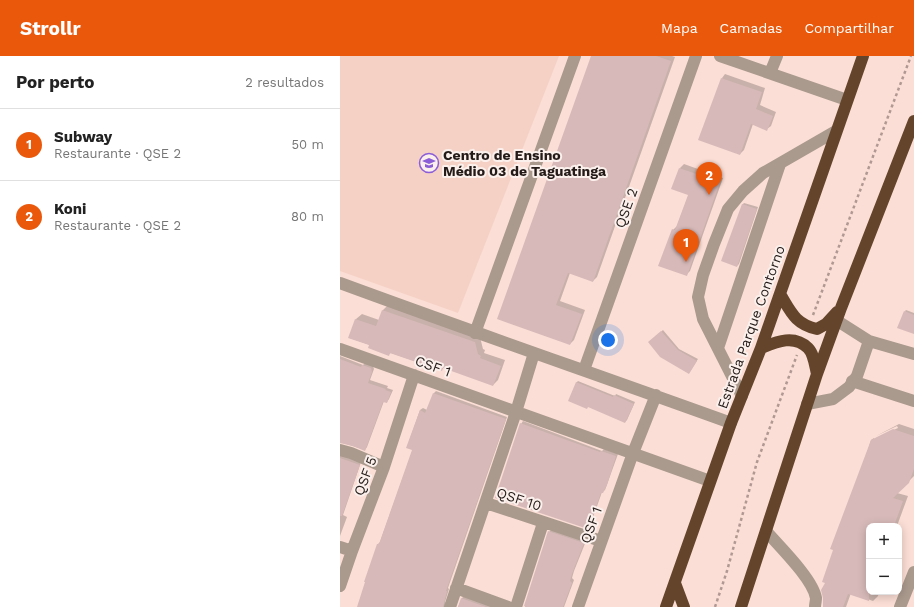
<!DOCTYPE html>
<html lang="pt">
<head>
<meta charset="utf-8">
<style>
	body { margin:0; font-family:"Work Sans",sans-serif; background:#f2f2f2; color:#222 }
	.controls { position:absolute; right:12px; bottom:12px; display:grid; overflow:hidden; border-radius:8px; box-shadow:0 2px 10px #0003 }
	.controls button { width:36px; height:36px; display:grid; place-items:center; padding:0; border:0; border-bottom:1px solid #e0e0e0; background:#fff; color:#222; font:20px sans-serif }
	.you { position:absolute; left:268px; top:284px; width:14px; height:14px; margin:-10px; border:3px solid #fff; border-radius:50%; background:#1a73e8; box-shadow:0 0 0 6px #1a73e833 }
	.badge { display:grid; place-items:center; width:26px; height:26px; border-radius:50%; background:#ea580c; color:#fff; font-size:13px; font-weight:700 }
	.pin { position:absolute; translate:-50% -33px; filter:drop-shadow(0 1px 2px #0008) }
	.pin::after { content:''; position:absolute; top:21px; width:14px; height:12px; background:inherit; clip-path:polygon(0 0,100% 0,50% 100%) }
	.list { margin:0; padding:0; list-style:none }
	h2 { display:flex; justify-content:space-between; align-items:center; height:52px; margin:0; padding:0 16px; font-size:17px }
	h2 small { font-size:13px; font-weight:400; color:#767676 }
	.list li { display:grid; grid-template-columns:26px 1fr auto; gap:12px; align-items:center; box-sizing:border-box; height:72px; padding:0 16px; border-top:1px solid #e0e0e0 }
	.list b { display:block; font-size:15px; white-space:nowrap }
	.list p { margin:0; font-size:13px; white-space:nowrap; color:#767676 }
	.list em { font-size:13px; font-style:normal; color:#767676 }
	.map { position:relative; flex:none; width:574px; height:551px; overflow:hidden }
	header { display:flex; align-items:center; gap:24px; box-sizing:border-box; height:56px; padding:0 20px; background:#ea580c; color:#fff }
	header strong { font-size:19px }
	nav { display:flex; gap:22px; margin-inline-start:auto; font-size:14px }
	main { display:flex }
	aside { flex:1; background:#fff }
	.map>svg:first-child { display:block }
	.built { fill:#f5d1c5 }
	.shadow { fill:#0003 }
	.building { fill:#d7b9b9 }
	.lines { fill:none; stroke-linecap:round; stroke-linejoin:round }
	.path { stroke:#b09992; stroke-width:2.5; stroke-dasharray:3 3; stroke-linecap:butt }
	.minor { stroke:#aa998d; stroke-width:12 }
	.highway { stroke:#64452c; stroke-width:12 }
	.labels { text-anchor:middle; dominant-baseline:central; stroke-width:4; stroke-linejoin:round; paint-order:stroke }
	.poi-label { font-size:14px; font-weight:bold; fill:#241a17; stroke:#fbf0ec; text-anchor:start }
	.street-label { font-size:14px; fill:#241a17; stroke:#fbf0ec }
</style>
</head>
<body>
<header>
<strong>Strollr</strong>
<nav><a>Mapa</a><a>Camadas</a><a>Compartilhar</a></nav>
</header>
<main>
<aside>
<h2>Por perto<small>2 resultados</small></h2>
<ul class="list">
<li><span class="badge">1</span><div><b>Subway</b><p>Restaurante · QSE 2</p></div><em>50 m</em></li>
<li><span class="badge">2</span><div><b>Koni</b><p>Restaurante · QSE 2</p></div><em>80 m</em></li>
</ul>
</aside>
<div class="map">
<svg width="574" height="551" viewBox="0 0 574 551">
	<rect width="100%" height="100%" fill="#fbded5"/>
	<path class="built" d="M0,0H219L118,257L0,215Z"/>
	<path class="shadow" d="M252,0H332L335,1L257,221L253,225L230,217L220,245L245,254L234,284L230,288L159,263Z
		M385,18L425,32L420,49L436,56L431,70L427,73L413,68L404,94L400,98L382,22Z
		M344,108L383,122L350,215L346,219L333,174L337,170L349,138L340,112Z
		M404,147L418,151L399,208L397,210L402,149Z
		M48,249L140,281L143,293L145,294L144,297L165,304L158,324L153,329L104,311L101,314L51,297L49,298L30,289L10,282L16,263L22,258L39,264L43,254Z
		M566,254L574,257V275L565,255Z
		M323,274L339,293L358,303L349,317L309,286Z
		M0,300L23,309L25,307L33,310L34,313L30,324L48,330L47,332L53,334L49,343L47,346L44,345L27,391L25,394L0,386Z
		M238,325L275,340L276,338L295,346L287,364L285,366L248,350L236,327Z
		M96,335L167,361L108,532L109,533L105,546V551H18L38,488L40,486L73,393L67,391L80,354L83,352L87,354L94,337Z
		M183,365L262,395L264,393L278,398L265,434L262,436L250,470L248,472L181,368Z
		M559,368L574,373V420L557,437L568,440L557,470H529V536H539L538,540L533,545L511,537L506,551H483L486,527L531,384L534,382V383L558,372L557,370L536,380Z
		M0,398L21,406L3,459L7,461L0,480Z
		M211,474L246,485L234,515L232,522L234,524L224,551H185L209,476Z
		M124,540L155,551H118L122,542Z"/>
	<path class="building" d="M251,0H316L331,5L253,226L228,217L216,249L242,258L230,289L157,263Z
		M381,22L422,36L416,53L433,60L427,75L411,68L400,99L358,84Z
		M339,112L380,126L347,220L318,210L332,173L335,174L348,139L331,133Z
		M402,148L417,153L397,211L381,205Z
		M42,254L135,286L138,298L141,300L140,302L161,310L153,330L103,312L102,315L50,297L49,300L28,292L29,289L8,282L15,263L36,270Z
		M564,255L574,259V278L557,272Z
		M321,275L338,294L357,305L349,318L320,301L308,286Z
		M0,303L21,311L22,309L31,312L32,316L28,327L46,333L45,334L51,336L47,347L43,346L25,395L13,390L0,387Z
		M236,326L273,341L274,339L294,348L285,367L248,351L247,353L228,345Z
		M93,337L166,363L106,535H107L103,551H17L25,526H24L37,488H39L72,394L66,392L80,354L85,357Z
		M180,367L260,396L261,395L276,400L267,429L263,437H261L248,473L155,442Z
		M553,373L574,380V413L569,427L553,442L563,445L554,470H529V545L508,538L503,551H483V542L481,534L485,527L482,526L493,494L490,493L531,384Z
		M0,402L20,409L2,460H0Z
		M208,475L244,487L232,518L230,525L232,527L223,551H187L184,550Z
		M121,542L146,551H118Z"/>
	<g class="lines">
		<path class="path" d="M473,259L571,0
			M375,551L387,515L417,406L457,299"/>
		<path class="minor" d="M380,0L507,44
			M430,17L437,0
			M0,227C130,275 261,320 391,367
			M496,264L529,285L574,298
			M135,277L235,0
			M378,292L440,108
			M0,293L370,425
			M244,314L356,0
			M512,325L574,345
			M402,340L363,263L358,241L363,219L374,188L388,153L403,135L423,117L496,75
			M467,348L493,343L509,331L517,320L529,285
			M0,394L11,397L44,411
			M146,447L261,485
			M426,475C439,490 473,523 476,542C476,545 475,548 475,551
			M0,491L12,495
			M0,530L12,495L44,411L74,319
			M116,532L168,551
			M110,551L176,356L194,297
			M176,551L203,467
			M238,551L293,397L316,339
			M560,551L574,516"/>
		<path class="highway" d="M440,238C451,256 455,268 477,273L486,268L497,256
			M421,292C436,286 454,278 468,292C474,298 475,310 477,318
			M335,527L344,551
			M326,551L391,367L421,292L523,0
			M401,551L477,318L501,252L574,65"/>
	</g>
	<defs>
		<g id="school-ring" transform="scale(1)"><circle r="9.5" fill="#fbf0ec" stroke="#8b5ed8" stroke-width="1.5"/><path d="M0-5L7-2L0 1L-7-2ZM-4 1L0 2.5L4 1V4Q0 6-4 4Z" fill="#8b5ed8"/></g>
	</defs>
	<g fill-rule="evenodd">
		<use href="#school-ring" x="89" y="107"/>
	</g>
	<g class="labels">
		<g class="poi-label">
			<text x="103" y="99">Centro de Ensino<tspan x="103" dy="16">Médio 03 de Taguatinga</tspan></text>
		</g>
		<g class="street-label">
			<text transform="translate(286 152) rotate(-70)">QSE 2</text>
			<text transform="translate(411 271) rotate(-70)">Estrada Parque Contorno</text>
			<text transform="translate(93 310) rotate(20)">CSF 1</text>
			<text transform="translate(25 420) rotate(-69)">QSF 5</text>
			<text transform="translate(179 443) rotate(18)">QSF 10</text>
			<text transform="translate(251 469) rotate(-70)">QSF 1</text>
		</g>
	</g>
</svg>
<div class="controls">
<button>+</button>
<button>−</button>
</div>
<div class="you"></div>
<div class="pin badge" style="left:346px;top:206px">1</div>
<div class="pin badge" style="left:369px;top:139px">2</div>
</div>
</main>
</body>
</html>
